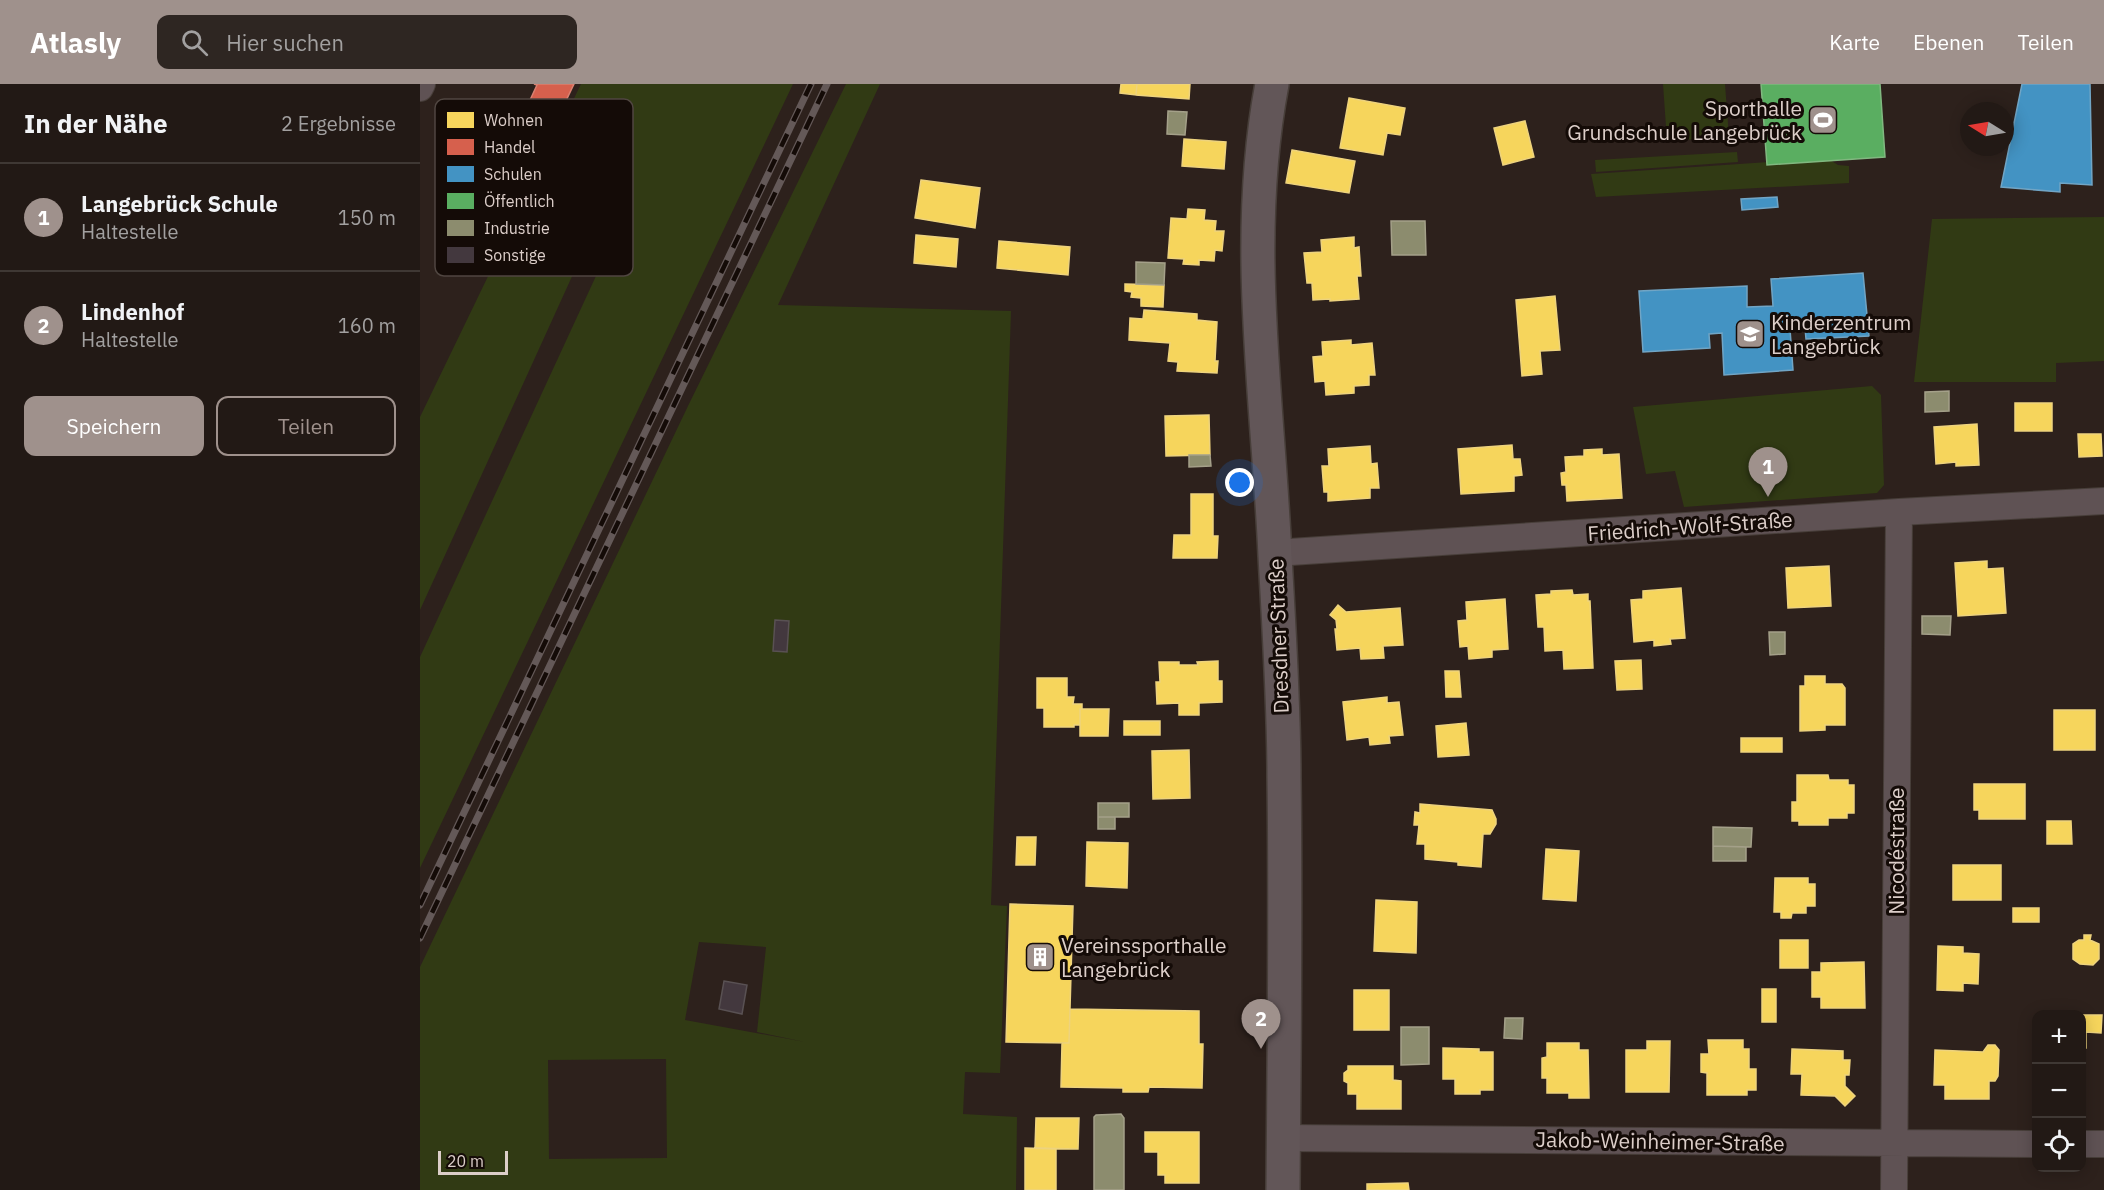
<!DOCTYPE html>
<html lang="de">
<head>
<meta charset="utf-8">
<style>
	body { margin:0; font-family:"IBM Plex Sans",sans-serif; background:#2e2622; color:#f1f3f6 }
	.controls { position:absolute; right:18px; bottom:18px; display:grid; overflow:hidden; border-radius:12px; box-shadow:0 3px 15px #0003 }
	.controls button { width:54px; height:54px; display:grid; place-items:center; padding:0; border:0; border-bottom:2px solid #3f3834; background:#221915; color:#f1f3f6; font:30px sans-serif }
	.compass { position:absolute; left:1540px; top:18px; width:54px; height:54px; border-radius:50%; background:#221915; box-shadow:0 3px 15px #0003; rotate:281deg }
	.scale { position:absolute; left:18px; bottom:15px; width:70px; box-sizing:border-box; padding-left:6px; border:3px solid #dccec9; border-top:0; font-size:16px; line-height:21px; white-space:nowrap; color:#dccec9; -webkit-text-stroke:4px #140b07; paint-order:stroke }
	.you { position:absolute; left:820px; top:399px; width:21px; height:21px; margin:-15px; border:4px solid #fff; border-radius:50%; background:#1a73e8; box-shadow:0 0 0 9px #1a73e833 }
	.badge { display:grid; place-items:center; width:39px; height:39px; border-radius:50%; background:#9f918c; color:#fff; font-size:20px; font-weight:700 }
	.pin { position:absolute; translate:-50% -50px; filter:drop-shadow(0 2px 3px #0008) }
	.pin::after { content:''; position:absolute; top:32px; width:21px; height:18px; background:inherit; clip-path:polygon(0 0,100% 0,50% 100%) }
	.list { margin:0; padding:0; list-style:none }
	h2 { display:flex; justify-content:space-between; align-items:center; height:78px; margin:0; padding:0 24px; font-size:26px }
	h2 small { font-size:20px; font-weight:400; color:#a2a0a0 }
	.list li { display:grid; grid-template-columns:39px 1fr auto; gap:18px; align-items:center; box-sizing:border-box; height:108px; padding:0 24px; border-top:2px solid #3f3834 }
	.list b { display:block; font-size:22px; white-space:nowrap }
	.list p { margin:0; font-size:20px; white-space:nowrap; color:#a2a0a0 }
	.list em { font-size:20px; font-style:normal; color:#a2a0a0 }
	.actions { display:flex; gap:12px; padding:18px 24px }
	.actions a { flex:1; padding:14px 0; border:2px solid #9f918c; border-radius:12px; text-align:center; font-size:21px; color:#9f918c }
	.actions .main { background:#9f918c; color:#fff }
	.icon { flex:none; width:33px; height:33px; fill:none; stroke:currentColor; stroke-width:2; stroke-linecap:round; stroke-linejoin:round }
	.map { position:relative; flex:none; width:1684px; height:1106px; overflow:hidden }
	header { display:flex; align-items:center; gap:36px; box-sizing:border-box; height:84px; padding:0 30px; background:#9f918c; color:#fff }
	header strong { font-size:28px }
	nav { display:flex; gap:33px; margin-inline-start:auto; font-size:21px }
	.search { width:420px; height:54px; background:#2e2622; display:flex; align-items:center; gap:15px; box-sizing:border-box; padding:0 21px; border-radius:12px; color:#a2a0a0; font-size:22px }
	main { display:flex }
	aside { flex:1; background:#221915 }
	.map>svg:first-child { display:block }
	.green { fill:#313a14; fill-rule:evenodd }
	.homes { fill:#f6d55c; stroke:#eed37d; stroke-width:1.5 }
	.shops { fill:#d6604d; stroke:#d88172; stroke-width:1.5 }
	.schools { fill:#4393c3; stroke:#71a5c5; stroke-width:1.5 }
	.public { fill:#5aae61; stroke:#81b880; stroke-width:1.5 }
	.industry { fill:#8c8c6e; stroke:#a4a089; stroke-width:1.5 }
	.building { fill:#43383e; stroke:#595153; stroke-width:1.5 }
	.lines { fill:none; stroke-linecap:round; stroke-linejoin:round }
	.street-casing { stroke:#473e39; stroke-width:28 }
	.secondary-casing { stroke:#473e39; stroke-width:36 }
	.street { stroke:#5f5254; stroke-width:26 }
	.secondary { stroke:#625658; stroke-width:33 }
	.rail-casing { stroke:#645958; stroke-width:7 }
	.rail { stroke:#140b07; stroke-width:4.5; stroke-dasharray:14; stroke-linecap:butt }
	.labels { text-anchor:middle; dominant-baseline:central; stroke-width:6; stroke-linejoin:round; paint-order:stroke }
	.poi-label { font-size:21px; fill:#dccec9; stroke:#140b07; text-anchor:start }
	.street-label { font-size:21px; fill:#dccec9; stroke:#140b07 }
	.key { fill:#140b07; stroke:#504641; stroke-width:1.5 }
	.key-label { font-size:16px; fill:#dccec9 }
</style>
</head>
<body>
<header>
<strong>Atlasly</strong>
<div class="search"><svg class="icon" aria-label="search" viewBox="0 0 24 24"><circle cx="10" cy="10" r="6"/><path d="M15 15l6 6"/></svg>Hier suchen</div>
<nav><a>Karte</a><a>Ebenen</a><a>Teilen</a></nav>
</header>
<main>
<aside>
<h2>In der Nähe<small>2 Ergebnisse</small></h2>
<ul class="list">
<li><span class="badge">1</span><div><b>Langebrück Schule</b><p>Haltestelle</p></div><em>150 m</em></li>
<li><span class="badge">2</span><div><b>Lindenhof</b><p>Haltestelle</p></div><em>160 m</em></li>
</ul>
<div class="actions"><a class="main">Speichern</a><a>Teilen</a></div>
</aside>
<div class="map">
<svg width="1684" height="1106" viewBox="0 0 1684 1106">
	<rect width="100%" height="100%" fill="#2d211c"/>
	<path class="green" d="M161,0H373L0,784V573L200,140L180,131L0,526V333Z
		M426,0H460L358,221L591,227L571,821L587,822L580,989L545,988L543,1030L597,1033L596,1106H0V883L268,322ZM279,858L346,863L337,948L385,958L265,936ZM246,975L247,1074L129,1075L128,976Z
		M1243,0H1305L1309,53L1247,57Z
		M1317,68L1318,78L1176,88L1175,76Z
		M1407,74L1418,81L1429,82V99L1176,113L1171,90Z
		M1684,133V277L1636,279V298H1494L1512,135Z
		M1452,302L1461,311L1464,401L1457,409L1264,423L1255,387L1226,390L1213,323Z"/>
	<path class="homes" d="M701,0H717L716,11L700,9Z
		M717,0H770L769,15L716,11Z
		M929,14L985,24L980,51L967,49L963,71L920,64Z
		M1105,37L1114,73L1083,81L1074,44Z
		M764,55L806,58L804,85L762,82Z
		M872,66L935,77L929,109L866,99Z
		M501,96L560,104L555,144L495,134Z
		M768,125L785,126L784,136L796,137L795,147H804L802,167L795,166L794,177L779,176V181L763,180L764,175L748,174L751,134L767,135Z
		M496,151L538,155L536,183L494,179Z
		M934,153V164L939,163L941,192H937L939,215L910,217V215L893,216L892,199H887L884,169L902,168L901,156Z
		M579,157L650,163L648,191L577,184Z
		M705,200L744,201L743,223L721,222V214L711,213L712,208L705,207Z
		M1135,212L1140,266L1120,267L1122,290L1102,292L1096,216Z
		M724,226L777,230V236L797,238L795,277H798L797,289L757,287L758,278L748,277L750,259L709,256L710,234L723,235Z
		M931,256V261L952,259L955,291H949V301L934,302V309L906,311L905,297L895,298L893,273L903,272L902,258Z
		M1595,319H1632V347H1595Z
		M789,331L790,371L746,372L745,332Z
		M1557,340L1559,381L1536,382V378L1516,380L1514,343Z
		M1658,350H1681L1682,372L1659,373Z
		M1092,361L1093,375H1100L1102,391L1094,392V407L1041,410L1038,365Z
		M950,362L951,380L957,379L959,404H950V414L908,417V408H904L902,382H909L908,365Z
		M1182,365V371L1199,370L1202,414L1147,417L1146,401H1142L1141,389L1146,388L1145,373L1164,372V366Z
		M771,410H793V452H798L797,474H753L754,451H771Z
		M1567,477V485L1583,484L1586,529L1538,532L1535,479Z
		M1409,482L1411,522L1368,524L1366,484Z
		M1261,504L1265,554L1250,555L1251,560L1234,562V556L1214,558L1211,516L1223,515V507Z
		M1152,506L1153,511L1168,510V517H1170L1173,584L1144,585L1143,566L1125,567L1124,543H1118L1116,511L1131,510V507Z
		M1085,515L1088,565L1072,566V573L1049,575L1048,562L1040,563L1038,537L1047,536L1046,518Z
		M918,521L926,528L980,524L983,561L963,562L964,574L941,575L940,564L917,566L915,545H917L916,536L910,531Z
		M1221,576L1222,605L1197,606L1195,577Z
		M798,577V597H802V618L779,619V631H759V619L737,620L736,598H740L739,578H759V581H778L777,578Z
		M1025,587H1039L1041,613H1026Z
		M1385,592H1405V600H1422L1425,604V641H1405V646L1380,647V602H1385Z
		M617,594H647V613H654L653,620H662V625H660V641H654V643H624V624H617Z
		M967,613V619L979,618L983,651L969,652L970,659L950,661L949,653L927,656L923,618Z
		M660,625H689L688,652H660Z
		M1634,626H1675V666H1634Z
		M704,637H740V651H704Z
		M1046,639L1049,671L1018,673L1016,642Z
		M1321,654H1362V668H1321Z
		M769,666L770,714L733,715L732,667Z
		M1377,691H1408L1409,696H1428V701H1434V729H1427V734H1408V741H1379V737H1372V718H1377Z
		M1554,700H1605V735H1559V726H1554Z
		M1000,720L1072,726L1076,735V740L1070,750H1063L1061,783L1038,781V778L1005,775V760H997L999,741H994L995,728L1000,729Z
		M1627,737H1651L1652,760H1627Z
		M597,753H616L615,781H596Z
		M667,758L708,759L707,804L666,802Z
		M1126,765L1159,767L1156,817L1123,815Z
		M1533,781H1581V816H1533Z
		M1355,794H1388V800H1395V822H1386V829H1372L1371,834H1361V828H1354Z
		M956,816L997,818L996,869L954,867Z
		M590,820L653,822L649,959L586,958Z
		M1593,824H1619V838H1593Z
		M1664,851H1671L1670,856L1679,860V875L1673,881L1660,880L1653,875V860L1659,856H1664Z
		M1360,856H1388V884H1360Z
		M1518,862L1543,863V869L1559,870L1558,900L1543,899V907L1517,906Z
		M1444,878L1445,924H1401V913H1392V888H1401V879Z
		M1342,905H1356V938H1342Z
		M934,906H969V946H934Z
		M650,925L779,927V960H783L782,1004L729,1003L728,1008H703V1004L641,1003L642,959H649Z
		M1662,931H1682L1681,949L1666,948V964H1662Z
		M1288,956H1323V965H1329V985H1336V1006H1327V1011H1287V989L1281,988V970H1289Z
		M1227,957H1250L1249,1008H1206V966H1227Z
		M1127,959H1159V966H1168L1169,1014H1149V1009H1127V994H1122V974L1127,973Z
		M1568,961H1575L1579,966L1578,992L1575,997H1569V1015H1525V1001H1514L1515,966L1563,968Z
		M1023,964L1059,965V968H1073V1006H1060V1010H1035V995H1023Z
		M1372,965L1423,967V976H1430L1429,991H1425V1002L1435,1012L1425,1022L1415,1012L1381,1011L1382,990H1371Z
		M928,982H973V996L981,997V1025H937V1010H928V999L924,997V989L928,986Z
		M616,1034H659L658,1065L615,1064Z
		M725,1048H779V1099H745V1091H738V1068H725Z
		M605,1064L636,1065V1106H605Z
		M988,1099L989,1106H947V1100Z"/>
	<path class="shops" d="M114,0H154L120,71L91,57L117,1Z"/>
	<path class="schools" d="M1602,0H1670L1672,101L1640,99V108L1581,103Z
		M1357,113L1358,123L1322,126L1321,115Z
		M1443,189L1449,252L1386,255L1385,244L1370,245L1373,286L1304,291L1302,249L1289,250L1290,264L1223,268L1219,207L1327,202V223L1353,222L1351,195Z"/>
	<path class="public" d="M1341,0H1460L1465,73L1347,81Z"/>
	<path class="industry" d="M748,27L767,28L765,51L747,50Z
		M971,137H1005L1006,171H972Z
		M716,178L745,179L744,201L716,200Z
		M1529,307V327L1505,328V308Z
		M769,371H790L791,382L769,383Z
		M1502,532H1531L1530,551L1502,550Z
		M1349,548H1365V570L1350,571Z
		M678,719H709V733H678Z
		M678,733H695V745H678Z
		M1293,743L1332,744L1331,763L1293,762Z
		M1293,762L1326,763V777H1293Z
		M1085,934H1103L1102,955L1084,954Z
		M981,943H1009V980L981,981Z
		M701,1030L704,1034V1106H674V1033L676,1031Z"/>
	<path class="building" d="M355,536L369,537L367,568L353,567Z
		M304,897L327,901L322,930L299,925Z"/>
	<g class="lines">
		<g class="street-casing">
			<path id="street" d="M0,4L2,0
				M855,469L1479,428L1684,417
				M863,1054L1616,1060
				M1662,1060H1684
				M1474,1106L1479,428"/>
		</g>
		<g class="secondary-casing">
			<path id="secondary" d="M852,0C822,157 848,314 855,472C859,546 864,620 864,694C866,831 864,969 863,1106"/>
		</g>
		<use href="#street" class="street"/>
		<use href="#secondary" class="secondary"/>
		<g class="rail-casing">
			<path id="rail" d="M0,821L391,0
				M0,854L407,0"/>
		</g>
		<use href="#rail" class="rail"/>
	</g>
	<defs>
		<g id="stadium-square" transform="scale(1.5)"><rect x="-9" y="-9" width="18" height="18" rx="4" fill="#9f918c" stroke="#140b07"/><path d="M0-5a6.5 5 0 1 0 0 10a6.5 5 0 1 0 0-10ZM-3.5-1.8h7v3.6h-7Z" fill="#fff"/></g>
		<g id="school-square" transform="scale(1.5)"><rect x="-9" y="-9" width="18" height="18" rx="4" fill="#9f918c" stroke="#140b07"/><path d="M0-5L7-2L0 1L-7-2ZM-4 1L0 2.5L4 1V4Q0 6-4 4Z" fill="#fff"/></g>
		<g id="building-square" transform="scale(1.5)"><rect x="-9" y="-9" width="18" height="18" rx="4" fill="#9f918c" stroke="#140b07"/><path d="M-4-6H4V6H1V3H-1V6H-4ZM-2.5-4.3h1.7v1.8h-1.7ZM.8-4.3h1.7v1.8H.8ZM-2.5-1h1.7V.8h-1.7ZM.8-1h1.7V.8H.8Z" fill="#fff"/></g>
	</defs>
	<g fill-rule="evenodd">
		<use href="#stadium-square" x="1403" y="36"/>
		<use href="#school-square" x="1330" y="250"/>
		<use href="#building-square" x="620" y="873"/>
	</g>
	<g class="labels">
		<g class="poi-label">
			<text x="1382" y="24" text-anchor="end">Sporthalle<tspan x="1382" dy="24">Grundschule Langebrück</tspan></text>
			<text x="1351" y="238">Kinderzentrum<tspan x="1351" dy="24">Langebrück</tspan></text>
			<text x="641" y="861">Vereinssporthalle<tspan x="641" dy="24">Langebrück</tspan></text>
		</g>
		<g class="street-label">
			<text transform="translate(1270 442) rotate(-4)">Friedrich-Wolf-Straße</text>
			<text transform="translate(858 552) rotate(-92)">Dresdner Straße</text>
			<text transform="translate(1476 767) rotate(-90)">Nicodéstraße</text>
			<text transform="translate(1240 1057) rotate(1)">Jakob-Weinheimer-Straße</text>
		</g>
	</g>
	<rect x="15" y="15" width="198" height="177" rx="9" class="key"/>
	<rect x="27" y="28" width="27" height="16" fill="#f6d55c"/>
	<rect x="27" y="55" width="27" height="16" fill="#d6604d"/>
	<rect x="27" y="82" width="27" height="16" fill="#4393c3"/>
	<rect x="27" y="109" width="27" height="16" fill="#5aae61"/>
	<rect x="27" y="136" width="27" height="16" fill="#8c8c6e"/>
	<rect x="27" y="163" width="27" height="16" fill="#43383e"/>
	<g class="key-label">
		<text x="64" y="42">Wohnen</text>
		<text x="64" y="69">Handel</text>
		<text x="64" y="96">Schulen</text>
		<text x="64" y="123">Öffentlich</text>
		<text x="64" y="150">Industrie</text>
		<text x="64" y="177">Sonstige</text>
	</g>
</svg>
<div class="controls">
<button>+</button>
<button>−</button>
<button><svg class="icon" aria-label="locate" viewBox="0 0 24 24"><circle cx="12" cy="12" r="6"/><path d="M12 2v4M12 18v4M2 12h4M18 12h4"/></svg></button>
</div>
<svg class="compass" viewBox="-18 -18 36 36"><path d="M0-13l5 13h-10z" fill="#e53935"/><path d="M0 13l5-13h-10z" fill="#a2a0a0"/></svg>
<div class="scale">20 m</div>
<div class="you"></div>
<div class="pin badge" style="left:1348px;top:413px">1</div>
<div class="pin badge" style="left:841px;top:965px">2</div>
</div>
</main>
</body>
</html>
